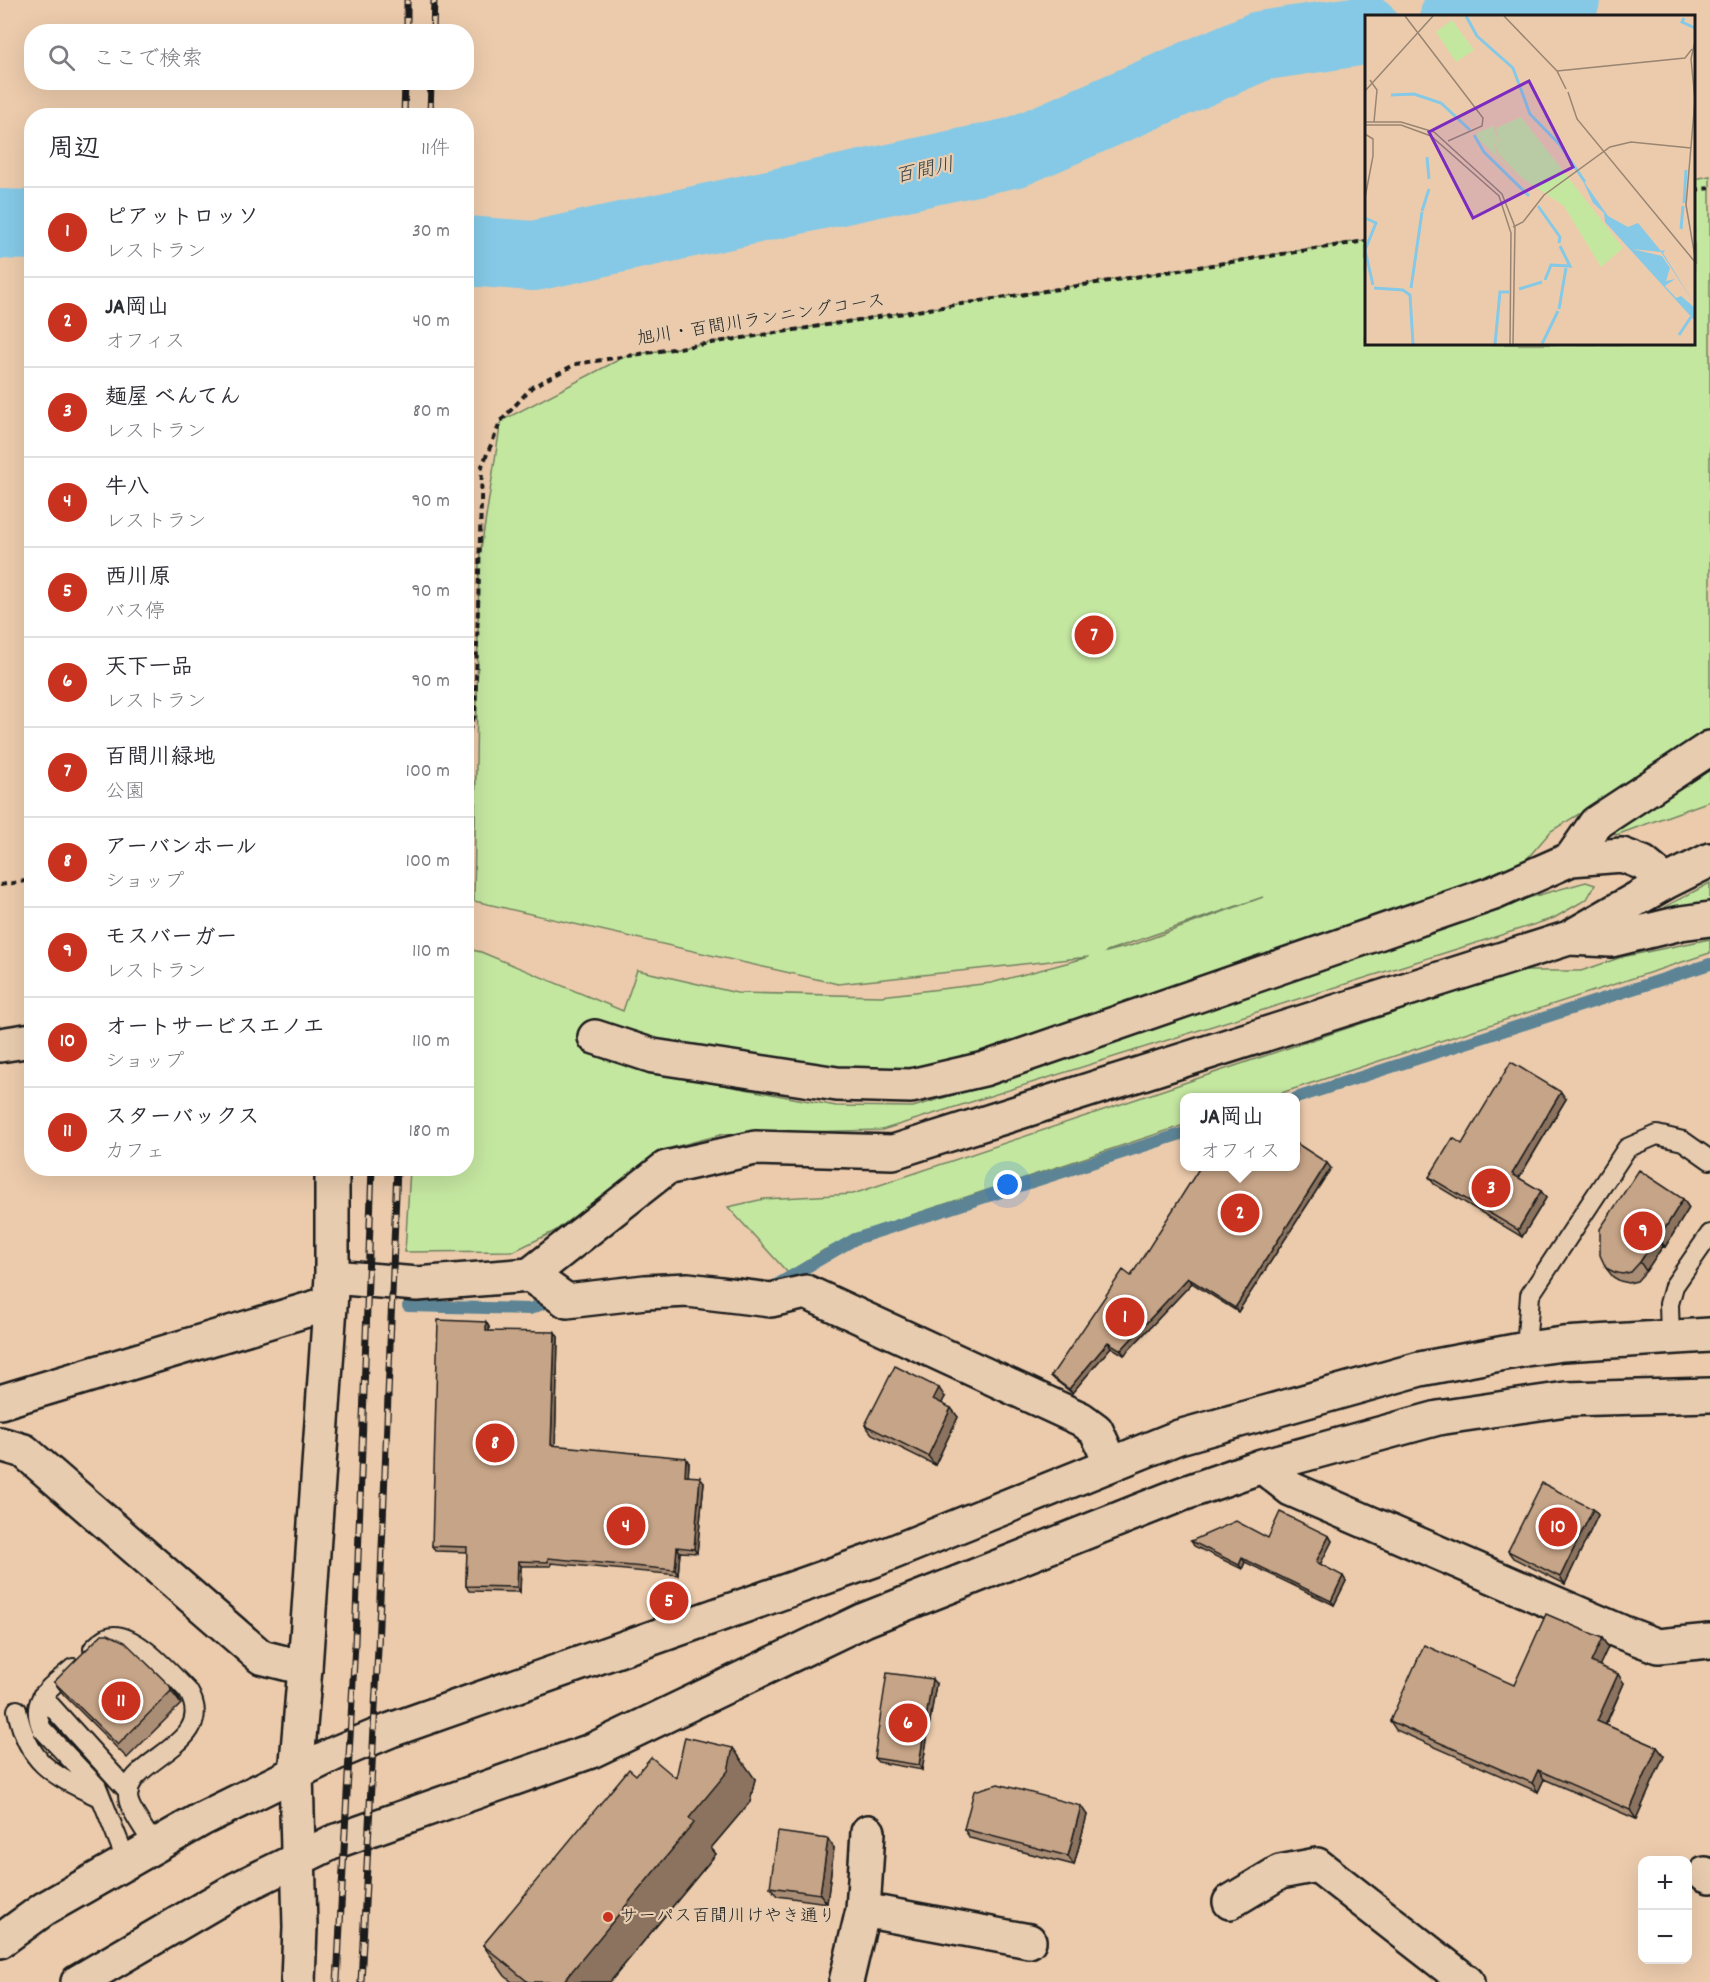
<!DOCTYPE html>
<html lang="ja">
<head>
<meta charset="utf-8">
<style>
	body { margin:0; font-family:Dekko,"Klee One",sans-serif; background:#f2f2f3; color:#2b2b33 }
	.controls { position:absolute; right:18px; bottom:18px; display:grid; overflow:hidden; border-radius:12px; box-shadow:0 6px 24px #0002 }
	.controls button { width:54px; height:54px; display:grid; place-items:center; padding:0; border:0; border-bottom:2px solid #e1e1e2; background:#fff; color:#2b2b33; font:30px sans-serif }
	.you { position:absolute; left:1008px; top:1185px; width:21px; height:21px; margin:-15px; border:4px solid #fff; border-radius:50%; background:#1a73e8; box-shadow:0 0 0 9px #1a73e833 }
	.badge { display:grid; place-items:center; width:39px; height:39px; border-radius:50%; background:#c8321e; color:#fff; font-size:20px; font-weight:700 }
	.pin { position:absolute; translate:-50% -50%; border:3px solid #fff; box-shadow:0 2px 6px #0006 }
	.popup { position:absolute; left:1180px; top:1093px; width:120px; height:78px; box-sizing:border-box; display:grid; place-content:center; border-radius:12px; background:#fff; filter:drop-shadow(0 2px 4px #0005); font-size:20px; white-space:nowrap; color:#7c7c81 }
	.popup b { font-size:22px; color:#2b2b33 }
	.popup::after { content:''; position:absolute; left:50%; top:100%; margin-left:-12px; border:12px solid transparent; border-top-color:#fff }
	.list { margin:0; padding:0; list-style:none }
	h2 { display:flex; justify-content:space-between; align-items:center; height:78px; margin:0; padding:0 24px; font-size:26px }
	h2 small { font-size:20px; font-weight:400; color:#7c7c81 }
	.list li { display:grid; grid-template-columns:39px 1fr auto; gap:18px; align-items:center; box-sizing:border-box; height:90px; padding:0 24px; border-top:2px solid #e1e1e2 }
	.list b { display:block; font-size:22px; white-space:nowrap }
	.list p { margin:0; font-size:20px; white-space:nowrap; color:#7c7c81 }
	.list em { font-size:20px; font-style:normal; color:#7c7c81 }
	.icon { flex:none; width:33px; height:33px; fill:none; stroke:currentColor; stroke-width:2; stroke-linecap:round; stroke-linejoin:round }
	.map { position:relative; flex:none; width:1710px; height:1982px; overflow:hidden }
	.search { position:absolute; background:#fff; box-shadow:0 6px 24px #0002; left:24px; top:24px; width:450px; height:66px; display:flex; align-items:center; gap:15px; box-sizing:border-box; padding:0 21px; border-radius:24px; color:#7c7c81; font-size:22px }
	.panel { position:absolute; background:#fff; box-shadow:0 6px 24px #0002; left:24px; top:108px; width:450px; height:1068px; border-radius:24px }
	.map>svg:first-child { display:block }
	.green { fill:#c4e7a0; stroke:#70825e; stroke-width:1.5; fill-rule:evenodd }
	.lines { fill:none; stroke-linecap:round; stroke-linejoin:round }
	.stream { stroke:#5b8495; stroke-width:12 }
	.river { stroke:#85c9e6; stroke-width:70 }
	.lane-casing { stroke:#1c1c1c; stroke-width:22 }
	.street-casing { stroke:#1c1c1c; stroke-width:38 }
	.secondary-casing { stroke:#1c1c1c; stroke-width:38 }
	.path { stroke:#1c1c1c; stroke-width:4; stroke-dasharray:6 4.5; stroke-linecap:butt }
	.lane { stroke:#e8ccaf; stroke-width:18 }
	.street { stroke:#e8ccaf; stroke-width:33 }
	.secondary { stroke:#e8ccaf; stroke-width:33 }
	.rail-casing { stroke:#1c1c1c; stroke-width:7 }
	.rail { stroke:#e8ccaf; stroke-width:4.5; stroke-dasharray:14; stroke-linecap:butt }
	.wall { fill:#aa8d74; stroke:#1c1c1c; stroke-width:1.5 }
	.shaded-wall { fill:#8b735e; stroke:#1c1c1c; stroke-width:1.5 }
	.building { fill:#c6a487; stroke:#1c1c1c; stroke-width:1.5 }
	.poi-dot { fill:#c8321e; stroke:#e8ccaf; stroke-width:2 }
	.labels { text-anchor:middle; dominant-baseline:central; stroke-width:4.5; stroke-linejoin:round; paint-order:stroke }
	.street-label { font-size:18px; fill:#1c1c1c; stroke:#e8ccaf }
	.poi-label { font-size:18px; fill:#1c1c1c; stroke:#e8ccaf; text-anchor:start }
	.water-label { font-size:20px; font-style:italic; fill:#313f44; stroke:#e8ccaf }
	.inset-river { fill:none; stroke:#85c9e6; stroke-width:3 }
	.inset-road { fill:none; stroke:#998572; stroke-width:1.5 }
	.view { fill:#7b2cbf; fill-opacity:0.15; stroke:#7b2cbf; stroke-width:3 }
	.inset-edge { fill:none; stroke:#1c1c1c; stroke-width:3 }
</style>
</head>
<body>
<div class="map">
<svg width="1710" height="1982" viewBox="0 0 1710 1982">
	<rect width="100%" height="100%" fill="#eccbac"/>
	<filter id="ink" filterUnits="userSpaceOnUse"><feTurbulence type="fractalNoise" baseFrequency=".0167" numOctaves="2"/><feDisplacementMap in="SourceGraphic" scale="12" xChannelSelector="R" yChannelSelector="G"/><feConvolveMatrix kernelMatrix="1 2 1 2 8 2 1 2 1" color-interpolation-filters="sRGB"/></filter>
	<g filter="url(#ink)">
		<path class="green" d="M1710,176V734L1551,831L1518,869L982,1056L909,1074L840,1071L655,1043L593,1023L584,1050L659,1073L836,1106L913,1107L993,1083L1475,918L1517,901L1586,882L1595,885L1587,899L1554,918L1495,937L882,1130L724,1134L659,1151L555,1231L514,1251L405,1252L410,1169L466,1168L467,949L481,952L623,1011L637,970L737,993L881,996L991,983L1089,957L838,984L474,901L479,562L501,421L626,356L1366,240V344H1694V179ZM1263,897L1133,945L1106,952L1107,951Z
			M1710,768V801L1616,835L1614,829Z
			M1710,883V901L1661,909Z
			M1710,939V953L1269,1097L1184,1098V1125L879,1226L824,1250L788,1273L728,1207L764,1199L853,1194L1518,971H1581L1622,957Z"/>
		<g class="lines">
			<path class="stream" d="M1296,1098L1710,964
				M771,1288L855,1239L1184,1133
				M408,1306L530,1309L557,1298"/>
			<path class="river" d="M1455,16L1565,0
				M0,224L32,225
				M466,251L534,256L1016,152L1260,46L1366,30"/>
			<g class="lane-casing">
				<path id="lane" d="M1670,1338L1669,1304L1674,1286L1710,1234
					M1526,1349L1530,1295L1627,1148L1657,1135L1683,1141L1710,1160
					M93,1649C97,1645 103,1639 108,1637C132,1628 172,1675 188,1691C222,1747 117,1759 129,1802C132,1813 148,1835 155,1846
					M73,1668C52,1687 28,1697 42,1729L97,1787L127,1862
					M42,1696L129,1792
					M17,1710C28,1765 53,1775 101,1798"/>
			</g>
			<g class="street-casing">
				<path id="street" d="M1571,859L1596,823L1710,748
					M1569,938L1611,940L1681,923L1710,919
					M595,1037L653,1056L837,1084L911,1086L984,1069L1494,893L1571,859L1622,855L1643,863L1666,882
					M530,1275L567,1301L645,1292L688,1290L771,1300L806,1292L1081,1419L1096,1430L1111,1463
					M332,1277L417,1284L530,1275L666,1168L755,1148L893,1152L1569,938L1666,882L1710,860
					M0,1402L330,1303
					M0,1444L24,1451L261,1657L305,1668
					M1262,1466L1291,1489L1621,1632L1658,1646L1710,1641
					M296,1773L300,1927L298,1982
					M1705,1874L1710,1876
					M1230,1902L1280,1872L1317,1865L1467,1982
					M863,1910L1029,1941
					M846,1982L863,1910L868,1832"/>
			</g>
			<g class="secondary-casing">
				<path id="secondary" d="M0,1045L32,1040
					M296,1773L305,1668L332,1277V1168
					M0,1941L44,1909L202,1819L336,1753L391,1730L874,1560L1179,1437L1420,1369L1526,1349L1563,1344L1710,1335
					M78,1982L237,1889L331,1843L591,1751L864,1620L1182,1494L1262,1466L1438,1418L1566,1399L1710,1395"/>
			</g>
			<path class="path" d="M1694,190L1710,188
				M466,741L475,714L482,466L501,421L532,387L576,364L1366,241
				M0,885L32,880"/>
			<use href="#lane" class="lane"/>
			<use href="#street" class="street"/>
			<use href="#secondary" class="secondary"/>
			<g class="rail-casing">
				<path id="rail" d="M407,32V0
					M433,32L434,0
					M404,116L405,82
					M430,116L431,82
					M337,1982L355,1643L372,1168
					M361,1982L378,1649L397,1168"/>
			</g>
			<use href="#rail" class="rail"/>
		</g>
		<path class="wall" d="M1566,1099L1519,1178L1541,1191L1546,1198L1522,1237L1434,1184L1429,1177L1462,1144Z
			M1331,1168L1238,1312L1192,1283L1124,1355L1111,1347L1072,1393L1055,1380L1051,1376L1131,1276Z
			M1683,1199L1689,1208L1665,1247L1663,1246L1646,1271L1637,1281L1629,1283L1620,1281L1613,1277L1606,1268Z
			M486,1322L489,1327V1331L558,1337L555,1446L689,1463L688,1476L704,1482L697,1553L680,1552L678,1575L551,1563V1566H521L520,1592L469,1591L466,1586L467,1552L435,1551L432,1546Z
			M945,1397L941,1404L951,1408L958,1417L935,1465L872,1434L865,1425Z
			M1593,1509L1598,1515L1565,1584L1513,1558L1508,1551Z
			M1329,1536L1332,1541L1320,1564L1346,1581L1334,1605L1245,1562L1242,1569L1194,1546L1191,1541Z
			M1602,1638L1608,1647L1599,1666L1624,1683L1606,1725L1657,1747L1664,1756L1636,1819L1544,1779L1538,1792L1396,1730L1390,1721L1514,1685Z
			M54,1682L170,1686L179,1699L181,1704L127,1758L64,1695Z
			M936,1684L922,1770L878,1762L874,1758Z
			M636,1775L676,1778L755,1779L750,1802L711,1848L716,1854L610,1982H512L505,1976L483,1945Z
			M1087,1815L1074,1865L970,1838L964,1829Z
			M834,1848L827,1903L777,1896L770,1887Z"/>
		<path class="shaded-wall" d="M1561,1092L1566,1099L1517,1181L1512,1174Z
			M1327,1163L1331,1168L1238,1312L1235,1308Z
			M1541,1191L1546,1198L1522,1237L1518,1230Z
			M1683,1199L1689,1208L1665,1247L1659,1238Z
			M1657,1236L1663,1246L1646,1271L1640,1262Z
			M1188,1278L1192,1283L1124,1355L1121,1350Z
			M486,1322L489,1327V1336L486,1331Z
			M555,1332L558,1337L555,1450L551,1445Z
			M1108,1342L1111,1347L1072,1393L1069,1389Z
			M939,1388L945,1397L939,1408L933,1399Z
			M951,1408L958,1417L935,1465L928,1456Z
			M686,1458L689,1463L688,1480L685,1476Z
			M700,1477L704,1482L697,1553L694,1549Z
			M1593,1509L1598,1515L1565,1584L1560,1577Z
			M1329,1536L1332,1541L1319,1567L1316,1562Z
			M677,1547L680,1552L678,1575L675,1570Z
			M1242,1558L1245,1562L1242,1569L1239,1565Z
			M518,1561L521,1566L520,1592L517,1587Z
			M1343,1576L1346,1581L1334,1605L1331,1601Z
			M1602,1638L1608,1647L1597,1671L1591,1662Z
			M1618,1674L1624,1683L1603,1730L1597,1721Z
			M932,1679L936,1684L922,1770L919,1765Z
			M170,1686L179,1699L181,1704L171,1691Z
			M1657,1747L1664,1756L1636,1819L1630,1810Z
			M733,1748L755,1779L750,1802L711,1848L716,1854L610,1982H563L689,1818Z
			M1538,1770L1544,1779L1538,1792L1532,1783Z
			M1081,1806L1087,1815L1074,1865L1068,1856Z
			M828,1839L834,1848L827,1903L820,1894Z"/>
		<path class="building" d="M1511,1062L1561,1092L1512,1174L1541,1191L1518,1230L1429,1177L1453,1138L1462,1144Z
			M1296,1143L1327,1163L1235,1308L1188,1278L1121,1350L1108,1342L1069,1389L1051,1376L1123,1270L1131,1276L1200,1167H1296Z
			M1639,1170L1683,1199L1659,1238L1657,1236L1640,1262L1631,1272L1622,1274L1614,1272L1606,1268L1600,1255V1229Z
			M438,1320L486,1322V1331L555,1332L551,1445L686,1458L685,1476L700,1477L694,1549L677,1547L675,1570L548,1558V1562L518,1561L517,1587L466,1586L467,1547L432,1546Z
			M895,1366L939,1388L933,1399L951,1408L928,1456L865,1425Z
			M1542,1483L1593,1509L1560,1577L1508,1551Z
			M1280,1512L1329,1536L1316,1562L1343,1576L1331,1601L1242,1558L1239,1565L1191,1541L1236,1521L1268,1538Z
			M1546,1614L1602,1638L1591,1662L1618,1674L1597,1721L1657,1747L1630,1810L1538,1770L1532,1783L1390,1721L1424,1645L1514,1685Z
			M102,1634H108L125,1642L170,1686L171,1691L118,1745L54,1682Z
			M887,1673L932,1679L919,1765L874,1758Z
			M685,1737L733,1748L728,1771L689,1818L694,1823L563,1982H528L483,1945L629,1769L636,1775L651,1757L676,1778Z
			M998,1784L1081,1806L1068,1856L964,1829L974,1791Z
			M778,1832L828,1839L820,1894L770,1887Z"/>
	</g>
	<circle class="poi-dot" cx="608" cy="1917" r="6"/>
	<g class="labels">
		<g class="street-label">
			<text transform="translate(761 321) rotate(-9)">旭川・百間川ランニングコース</text>
		</g>
		<g class="poi-label">
			<text x="620" y="1917">サーパス百間川けやき通り</text>
		</g>
		<g class="water-label">
			<text transform="translate(925 172) rotate(-12)">百間川</text>
		</g>
	</g>
	<g transform="translate(1365 15)">
		<rect width="330" height="330" fill="#eccbac"/>
		<path d="M87,5L109,35L91,47L71,17ZM156,102L258,233L236,252L199,191L157,163L134,139L127,122L132,140L158,168L114,124L112,118L128,111L136,133L131,113Z" fill="#c4e7a0"/>
		<path d="M217,164L243,201L263,212L273,208L296,236L300,235L298,238L330,290L296,237L267,234L297,241L305,253L301,266L310,264L300,271L311,283L316,281L330,293V306L240,207L239,198L228,188Z" fill="#85c9e6"/>
		<path class="inset-river" d="M101,1L112,21L148,53L165,99L195,130L220,167M319,3L317,7L330,13M26,80L49,79L76,88L105,115M109,120L119,137L164,181M62,142L64,164M319,188L321,155M173,191L195,222L194,228M57,196L64,174M0,203L11,208L0,235L8,270M316,214L318,191M180,265L186,250L205,251L195,231M9,273L38,275L45,280L48,329M46,273L57,197M154,274L177,267M194,294L201,253M314,320L326,302M130,329L135,277H144M177,329L193,296"/>
		<path class="inset-road" d="M40,1L118,103L117,111L83,126M139,1L192,56L201,74M330,26L326,44L330,85L321,190L330,242M192,56L320,43L327,34M5,65L12,75L9,107M0,76L68,1M203,77L212,104L330,247M0,107H36L69,117L137,179L150,212L148,329M0,110H36L66,121L134,181L146,218L145,329M0,119L8,124V141L0,183M148,212L158,207L179,180L245,132L266,127L326,133"/>
		<path class="view" d="M164,66L208,152L108,203L64,117Z"/>
		<rect width="330" height="330" class="inset-edge"/>
	</g>
</svg>
<div class="controls">
<button>+</button>
<button>−</button>
</div>
<div class="you"></div>
<div class="pin badge" style="left:1125px;top:1317px">1</div>
<div class="pin badge" style="left:1240px;top:1213px">2</div>
<div class="popup"><b>JA岡山</b>オフィス</div>
<div class="pin badge" style="left:1491px;top:1188px">3</div>
<div class="pin badge" style="left:626px;top:1526px">4</div>
<div class="pin badge" style="left:669px;top:1601px">5</div>
<div class="pin badge" style="left:908px;top:1723px">6</div>
<div class="pin badge" style="left:1094px;top:635px">7</div>
<div class="pin badge" style="left:495px;top:1443px">8</div>
<div class="pin badge" style="left:1643px;top:1231px">9</div>
<div class="pin badge" style="left:1558px;top:1527px">10</div>
<div class="pin badge" style="left:121px;top:1701px">11</div>
<div class="search"><svg class="icon" aria-label="search" viewBox="0 0 24 24"><circle cx="10" cy="10" r="6"/><path d="M15 15l6 6"/></svg>ここで検索</div>
<section class="panel">
<h2>周辺<small>11件</small></h2>
<ul class="list">
<li><span class="badge">1</span><div><b>ピアットロッソ</b><p>レストラン</p></div><em>30 m</em></li>
<li><span class="badge">2</span><div><b>JA岡山</b><p>オフィス</p></div><em>40 m</em></li>
<li><span class="badge">3</span><div><b>麺屋 べんてん</b><p>レストラン</p></div><em>80 m</em></li>
<li><span class="badge">4</span><div><b>牛八</b><p>レストラン</p></div><em>90 m</em></li>
<li><span class="badge">5</span><div><b>西川原</b><p>バス停</p></div><em>90 m</em></li>
<li><span class="badge">6</span><div><b>天下一品</b><p>レストラン</p></div><em>90 m</em></li>
<li><span class="badge">7</span><div><b>百間川緑地</b><p>公園</p></div><em>100 m</em></li>
<li><span class="badge">8</span><div><b>アーバンホール</b><p>ショップ</p></div><em>100 m</em></li>
<li><span class="badge">9</span><div><b>モスバーガー</b><p>レストラン</p></div><em>110 m</em></li>
<li><span class="badge">10</span><div><b>オートサービスエノエ</b><p>ショップ</p></div><em>110 m</em></li>
<li><span class="badge">11</span><div><b>スターバックス</b><p>カフェ</p></div><em>180 m</em></li>
</ul>
</section>
</div>
</body>
</html>
